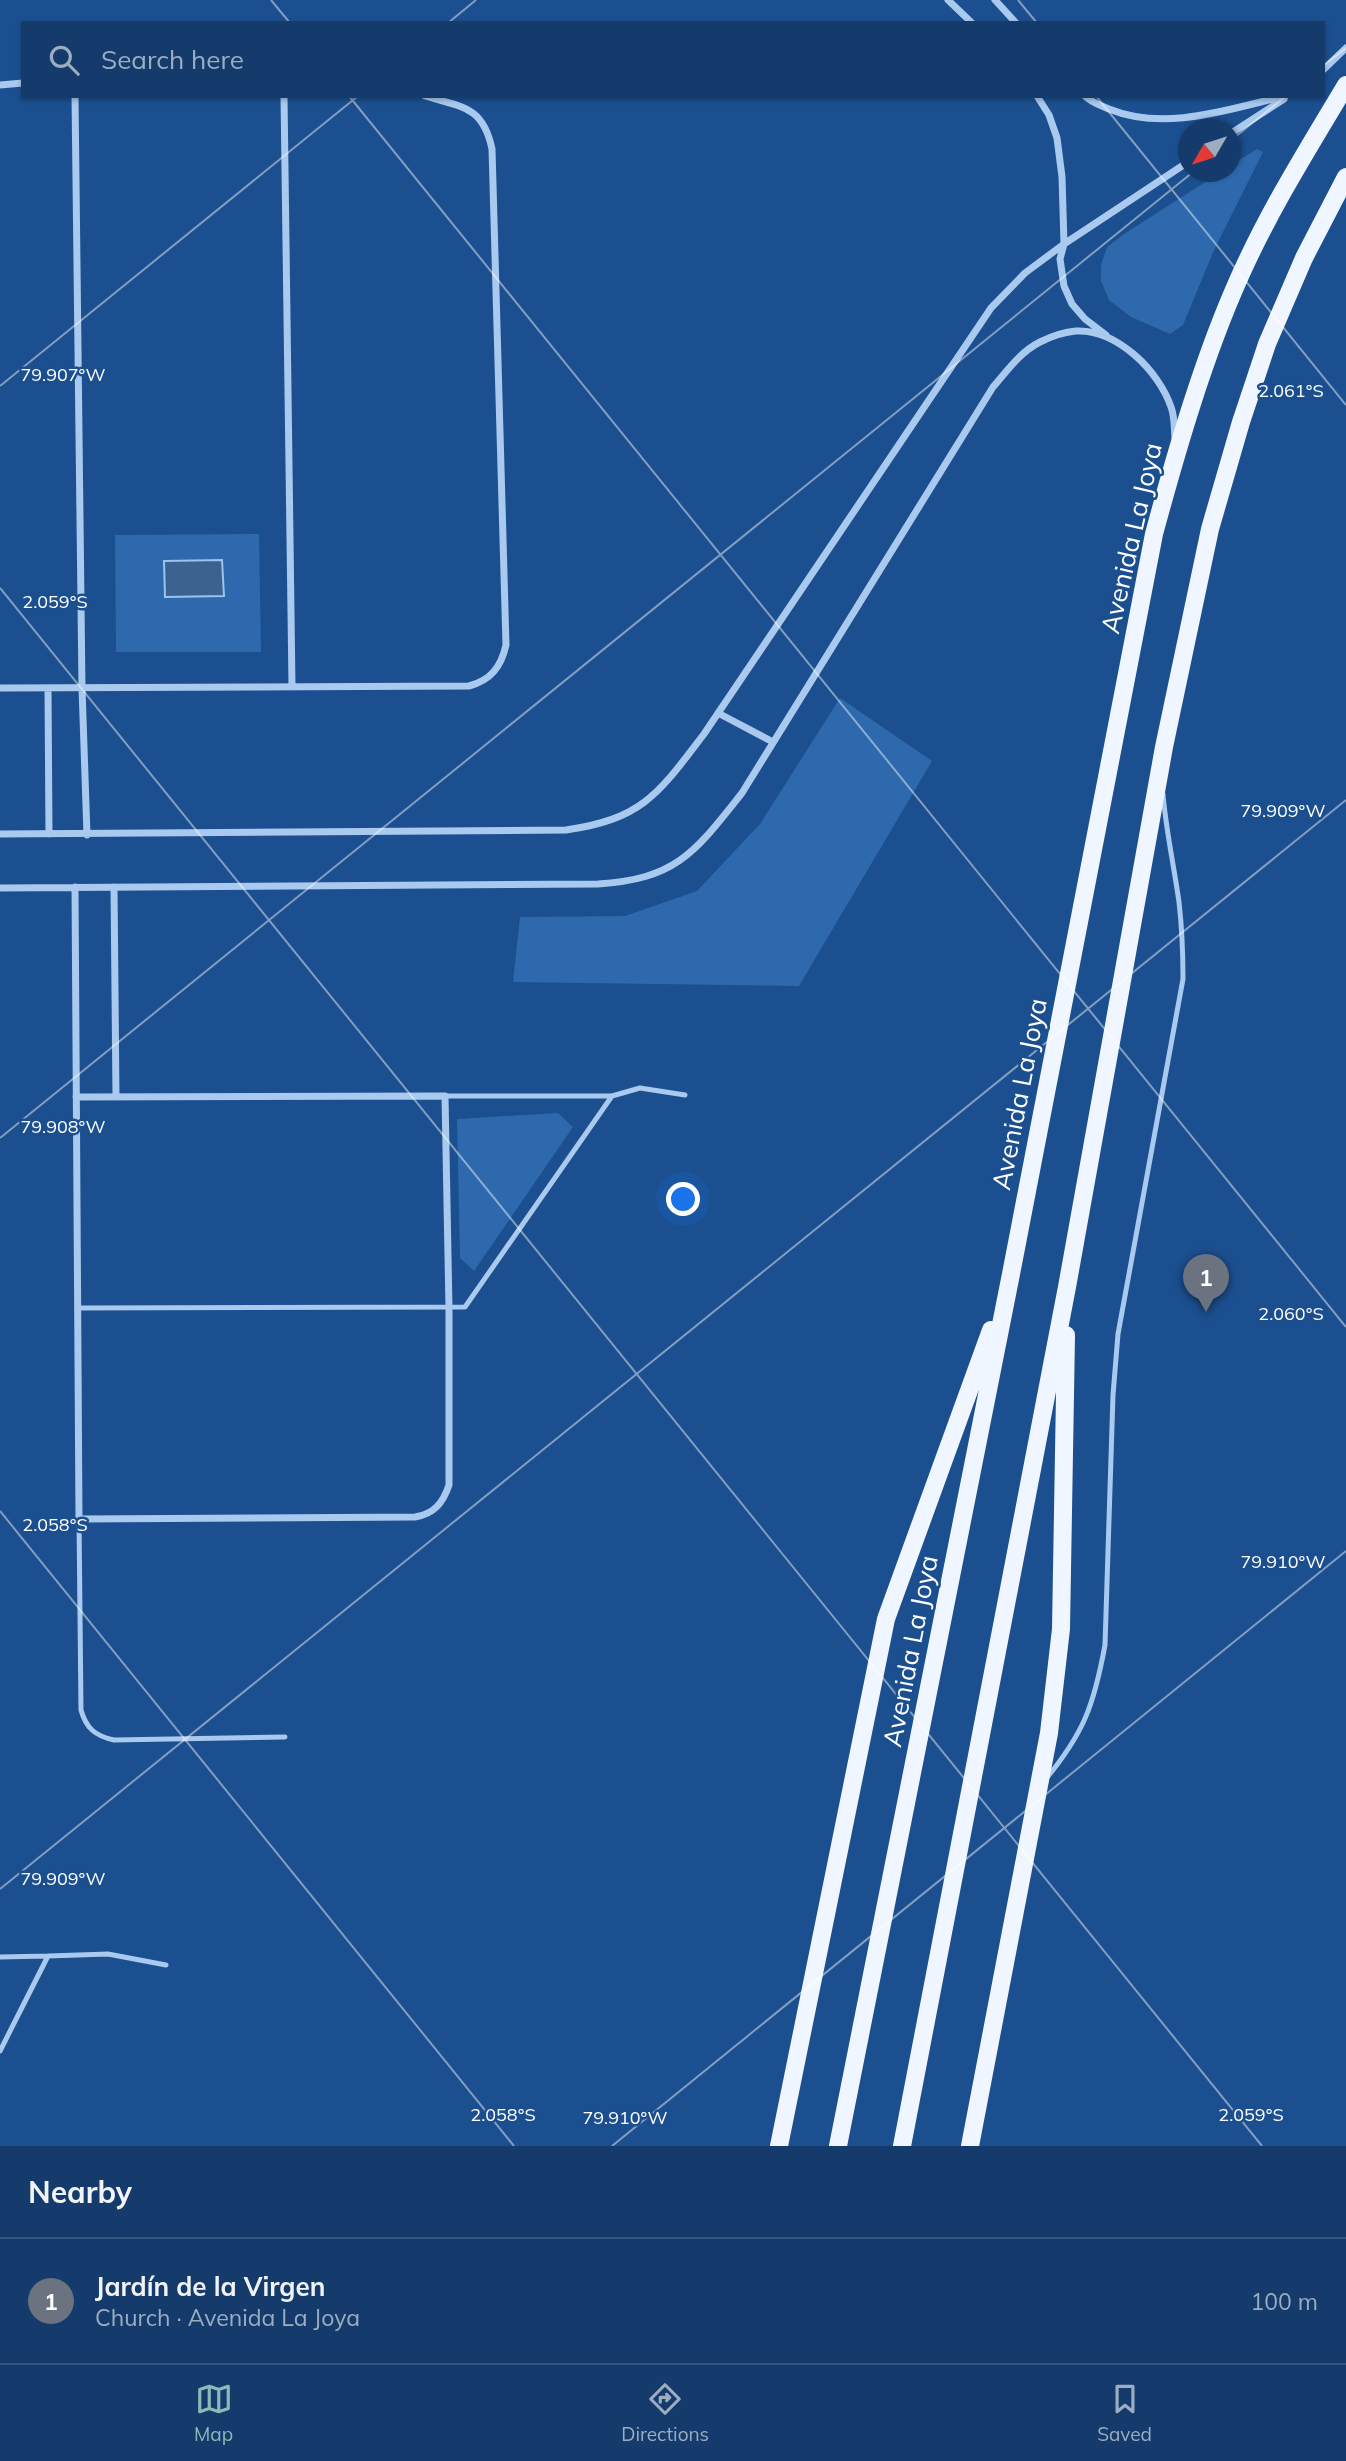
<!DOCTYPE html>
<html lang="en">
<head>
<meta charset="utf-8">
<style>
	body { margin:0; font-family:Mulish,sans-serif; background:#1d4271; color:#f1f3f6 }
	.compass { position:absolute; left:1178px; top:119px; width:63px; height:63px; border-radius:50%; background:#143b6b; box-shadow:0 2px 5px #0004; rotate:231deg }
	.you { position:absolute; left:684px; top:1200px; width:24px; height:24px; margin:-18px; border:5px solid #fff; border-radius:50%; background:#1a73e8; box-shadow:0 0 0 10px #1a73e833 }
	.badge { display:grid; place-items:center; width:46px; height:46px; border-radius:50%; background:#8bbbb9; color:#fff; font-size:23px; font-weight:700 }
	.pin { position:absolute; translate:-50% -58px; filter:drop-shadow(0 2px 4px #0008) }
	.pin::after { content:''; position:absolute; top:37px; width:24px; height:21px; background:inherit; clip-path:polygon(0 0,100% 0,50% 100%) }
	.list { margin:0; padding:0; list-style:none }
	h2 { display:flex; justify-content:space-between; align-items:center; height:91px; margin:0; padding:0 28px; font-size:30px }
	h2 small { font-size:23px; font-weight:400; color:#9dadc1 }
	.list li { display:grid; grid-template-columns:46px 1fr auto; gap:21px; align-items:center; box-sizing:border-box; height:126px; padding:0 28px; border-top:2px solid #33557e }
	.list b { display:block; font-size:26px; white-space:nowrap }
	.list p { margin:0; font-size:23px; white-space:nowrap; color:#9dadc1 }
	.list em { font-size:23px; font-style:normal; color:#9dadc1 }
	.icon { flex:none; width:38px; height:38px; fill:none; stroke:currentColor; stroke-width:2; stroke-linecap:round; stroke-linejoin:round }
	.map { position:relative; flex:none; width:1346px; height:2146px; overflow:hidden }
	.search { position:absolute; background:#143b6b; box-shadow:0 2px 5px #0004; left:21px; right:21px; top:21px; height:77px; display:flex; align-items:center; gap:18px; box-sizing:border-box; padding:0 24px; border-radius:0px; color:#9dadc1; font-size:26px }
	.sheet { height:217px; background:#143b6b }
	nav { display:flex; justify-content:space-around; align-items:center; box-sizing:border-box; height:98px; border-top:2px solid #33557e; background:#143b6b; font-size:19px; color:#9dadc1 }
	nav a { display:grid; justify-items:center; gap:4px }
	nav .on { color:#8bbbb9 }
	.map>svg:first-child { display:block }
	.green { fill:#2e69ad }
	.water { fill:#3c6290; stroke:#9cc4f0; stroke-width:2 }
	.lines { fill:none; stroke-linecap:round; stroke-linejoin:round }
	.service { stroke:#a9c9ee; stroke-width:5 }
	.minor { stroke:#a9c9ee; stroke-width:7 }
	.primary { stroke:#f0f6ff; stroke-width:18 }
	.ticks { fill:none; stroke:#fff; stroke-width:2; stroke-opacity:0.45 }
	.labels { text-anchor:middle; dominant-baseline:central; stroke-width:5; stroke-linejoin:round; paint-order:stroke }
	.street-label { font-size:26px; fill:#fff; stroke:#1b4f8f }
	.ticks-label { font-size:18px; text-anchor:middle; fill:#fff; stroke:#1b4f8f; stroke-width:5; stroke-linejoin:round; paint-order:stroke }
</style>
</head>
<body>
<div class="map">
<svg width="1346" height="2146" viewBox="0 0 1346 2146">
	<rect width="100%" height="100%" fill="#1b4f8f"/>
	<path class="green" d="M1257,149L1263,152L1214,250L1183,325L1170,334L1131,317L1109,300L1101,281V265L1107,247L1124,234L1221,172H1230L1231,165Z
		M259,534L261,652H116L115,535Z
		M840,698L932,761L799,986L513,982L520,917L625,916L697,891L760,824Z
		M558,1113L573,1127L474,1271L460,1258L457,1119Z"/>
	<path class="water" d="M222,560L224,596L165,597L164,561Z"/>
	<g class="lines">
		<path class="service" d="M445,1096H612L640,1088L685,1095
			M78,1308L465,1307L612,1096
			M79,1519L81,1710C86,1728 95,1736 114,1740L285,1737
			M1045,1780C1084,1733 1094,1705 1105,1645L1113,1395L1118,1334L1183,979C1183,953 1182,928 1179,902C1174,866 1166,831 1163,794
			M48,1956L108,1954L166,1965
			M0,1957L48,1956L0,2051"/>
		<path class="minor" d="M948,0L972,23
			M995,0L1016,23
			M1323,70L1346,48
			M0,85L23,83
			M75,96L82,688L87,835
			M284,96L292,686
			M1037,96L1049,115L1057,138L1062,177L1064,244L1060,259L1064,286L1072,304L1085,319L1106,335
			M1085,96C1092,103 1100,105 1109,109C1165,132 1229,109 1285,96
			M1230,134L1284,99
			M0,688L469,686C491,680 501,667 506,645L492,149C483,106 462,107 425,96
			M48,688L49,834
			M718,713L773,742
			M0,834L566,830C643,819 659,793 704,734L991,308L1025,273L1064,244L1188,162
			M75,887L79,1519L415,1517C434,1514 443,1503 449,1485V1309L445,1096L76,1097
			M114,887L116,1097
			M0,888L598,884C677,879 695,852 742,793L993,387C1007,371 1020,352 1040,342C1050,337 1064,332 1076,331C1117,329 1159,371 1171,407C1175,417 1174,429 1175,439"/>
		<path class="primary" d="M779,2146L886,1619L991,1330
			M838,2146L1011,1274L1154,534C1177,449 1204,356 1240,276C1270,209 1309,147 1346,85
			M902,2146L1067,1287L1164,747L1210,529L1241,422L1267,344L1304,258L1346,177
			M970,2146L1049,1733L1061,1629L1066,1335"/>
	</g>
	<path class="ticks" d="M271,0L290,23M1018,0L1037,23M448,23L476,0M1323,66L1346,48M349,96L1346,1327M1096,96L1346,405M1230,141L1286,96M0,386L358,96M0,588L1262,2146M0,1138L1193,172M0,1511L514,2146M0,1889L1346,800M612,2146L1346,1551"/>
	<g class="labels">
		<g class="street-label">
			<text transform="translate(1131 538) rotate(-77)">Avenida La Joya</text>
			<text transform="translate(1019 1094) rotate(-79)">Avenida La Joya</text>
			<text transform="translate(910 1651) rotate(-79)">Avenida La Joya</text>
		</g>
	</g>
	<g class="ticks-label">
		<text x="63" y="381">79.907°W</text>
		<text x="1291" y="397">2.061°S</text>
		<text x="55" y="608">2.059°S</text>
		<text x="1283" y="817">79.909°W</text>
		<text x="63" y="1133">79.908°W</text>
		<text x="1291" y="1320">2.060°S</text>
		<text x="55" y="1531">2.058°S</text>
		<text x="1283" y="1568">79.910°W</text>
		<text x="63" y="1885">79.909°W</text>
		<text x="503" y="2121">2.058°S</text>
		<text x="1251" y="2121">2.059°S</text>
		<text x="625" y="2124">79.910°W</text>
	</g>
</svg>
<svg class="compass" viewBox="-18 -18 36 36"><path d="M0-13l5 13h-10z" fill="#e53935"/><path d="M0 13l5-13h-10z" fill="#9dadc1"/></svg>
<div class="you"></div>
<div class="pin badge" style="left:1206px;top:1312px;background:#6b7280">1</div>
<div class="search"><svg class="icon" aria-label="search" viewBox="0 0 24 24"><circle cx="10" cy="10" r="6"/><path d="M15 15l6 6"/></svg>Search here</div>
</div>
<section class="sheet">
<h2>Nearby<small></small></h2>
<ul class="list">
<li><span class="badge" style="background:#6b7280">1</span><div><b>Jardín de la Virgen</b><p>Church · Avenida La Joya</p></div><em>100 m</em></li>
</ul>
</section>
<nav>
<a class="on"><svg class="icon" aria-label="map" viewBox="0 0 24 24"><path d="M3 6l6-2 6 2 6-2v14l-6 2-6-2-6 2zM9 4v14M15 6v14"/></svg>Map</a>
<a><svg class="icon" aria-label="directions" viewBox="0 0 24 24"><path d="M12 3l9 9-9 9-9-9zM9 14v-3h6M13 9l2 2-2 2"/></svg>Directions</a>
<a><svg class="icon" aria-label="saved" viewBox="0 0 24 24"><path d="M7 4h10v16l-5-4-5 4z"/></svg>Saved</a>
</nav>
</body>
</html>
